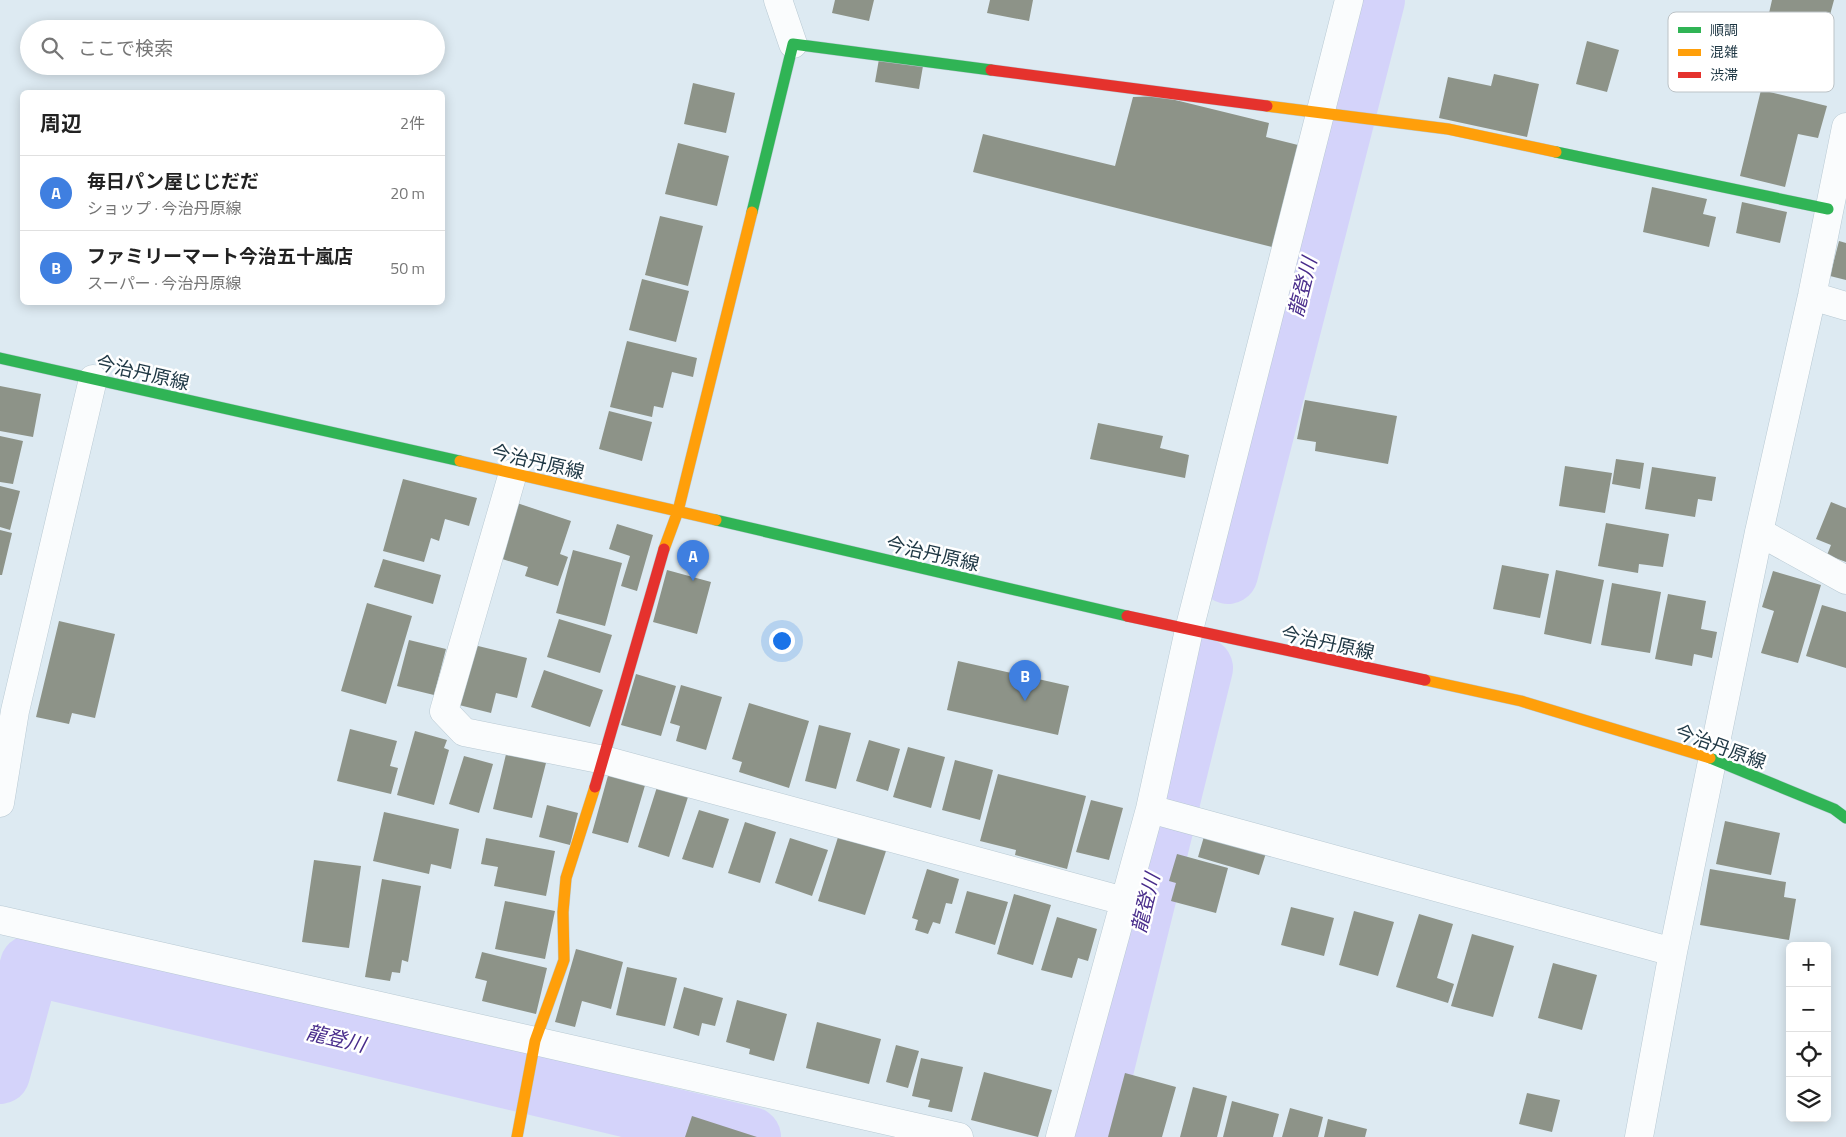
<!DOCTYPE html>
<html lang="ja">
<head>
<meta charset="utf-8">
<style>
	body { margin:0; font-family:"Titillium Web","Noto Sans JP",sans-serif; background:#f6f6f6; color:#222 }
	.controls { position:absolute; right:15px; bottom:15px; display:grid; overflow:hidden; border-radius:8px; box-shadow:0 2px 12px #0003 }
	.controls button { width:45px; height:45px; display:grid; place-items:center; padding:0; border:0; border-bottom:1px solid #e0e0e0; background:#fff; color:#222; font:25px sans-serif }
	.you { position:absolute; left:781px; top:640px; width:18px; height:18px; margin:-12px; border:4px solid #fff; border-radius:50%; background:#1a73e8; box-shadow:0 0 0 8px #1a73e833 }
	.badge { display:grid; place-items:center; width:32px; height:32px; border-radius:50%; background:#2563eb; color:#fff; font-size:16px; font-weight:700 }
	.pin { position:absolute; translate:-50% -41px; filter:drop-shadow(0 1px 2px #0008) }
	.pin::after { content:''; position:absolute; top:26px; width:18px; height:15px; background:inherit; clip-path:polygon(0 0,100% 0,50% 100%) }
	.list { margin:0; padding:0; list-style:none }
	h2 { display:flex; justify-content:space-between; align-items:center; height:65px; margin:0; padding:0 20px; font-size:21px }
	h2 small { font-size:16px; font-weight:400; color:#767676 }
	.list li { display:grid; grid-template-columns:32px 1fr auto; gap:15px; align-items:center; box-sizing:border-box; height:75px; padding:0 20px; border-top:1px solid #e0e0e0 }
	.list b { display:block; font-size:19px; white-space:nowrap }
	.list p { margin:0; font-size:16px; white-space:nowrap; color:#767676 }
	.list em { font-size:16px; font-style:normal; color:#767676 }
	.icon { flex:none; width:28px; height:28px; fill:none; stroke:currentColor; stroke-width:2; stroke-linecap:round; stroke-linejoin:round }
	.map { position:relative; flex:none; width:1846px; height:1137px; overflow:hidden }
	.search { position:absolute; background:#fff; box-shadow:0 2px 12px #0003; left:20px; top:20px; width:425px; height:55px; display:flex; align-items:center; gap:12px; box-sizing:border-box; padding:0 18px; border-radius:28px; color:#767676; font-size:19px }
	.panel { position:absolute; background:#fff; box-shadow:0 2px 12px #0003; left:20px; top:90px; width:425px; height:215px; border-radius:8px }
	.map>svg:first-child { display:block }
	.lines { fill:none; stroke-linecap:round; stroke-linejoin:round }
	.river { stroke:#d4d3fa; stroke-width:60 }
	.building { fill:#8d9388 }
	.street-casing { stroke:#b8c9d3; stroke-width:29 }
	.fast-casing { stroke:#b8c9d3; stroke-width:12 }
	.slow-casing { stroke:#b8c9d3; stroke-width:12 }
	.jam-casing { stroke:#b8c9d3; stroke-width:12 }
	.street { stroke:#fafcfd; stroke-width:28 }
	.fast { stroke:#30b455; stroke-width:11 }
	.slow { stroke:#ff9f0a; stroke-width:11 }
	.jam { stroke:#e5322d; stroke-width:11 }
	.labels { text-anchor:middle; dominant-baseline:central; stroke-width:5; stroke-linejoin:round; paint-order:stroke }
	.street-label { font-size:19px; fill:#1e3744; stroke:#fff }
	.water-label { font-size:20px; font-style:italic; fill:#482c8b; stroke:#fff }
	.key { fill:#fff; stroke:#bcc3c7; stroke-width:1 }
	.key-label { font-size:14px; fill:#1e3744 }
</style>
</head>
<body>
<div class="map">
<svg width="1846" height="1137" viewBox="0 0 1846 1137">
	<rect width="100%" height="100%" fill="#ddeaf2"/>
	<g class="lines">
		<path class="river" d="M1228,574L1375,0
			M0,1074L30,965L751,1137
			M1087,1137L1203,668"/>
	</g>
	<path class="building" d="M835,0H874L869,21L832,13Z
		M990,0H1033L1029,21L987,13Z
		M1772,0H1834L1824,37L1767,22Z
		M1587,41L1619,50L1607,92L1576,84Z
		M879,59L923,66L919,89L875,82Z
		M1494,74L1539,84L1527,137L1439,118L1448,77L1491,86Z
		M693,83L735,93L726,133L684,124Z
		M1761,90L1827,106L1818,138L1798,134L1785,187L1740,176Z
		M1159,96L1269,123L1266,137L1298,145L1272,247L973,172L983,134L1115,166L1133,97Z
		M678,143L729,156L717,206L665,194Z
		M1652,187L1707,199L1703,214L1716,217L1709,247L1643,232Z
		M1742,202L1787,212L1780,243L1736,233Z
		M660,216L703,226L688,286L645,275Z
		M1839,241L1846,243V280L1830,276Z
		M642,279L689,291L676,342L629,330Z
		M627,341L697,358L693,377L672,372L663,408L654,406L652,417L610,407Z
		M0,386L41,394L33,437L0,431Z
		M1305,400L1397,416L1388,464L1315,451L1316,442L1297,439Z
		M609,411L652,422L642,461L599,449Z
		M1098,423L1163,436L1160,448L1189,455L1185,478L1090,459Z
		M0,436L23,441L13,484L0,482Z
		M1616,459L1644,463L1640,489L1612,484Z
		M1565,466L1612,473L1605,513L1559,506Z
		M1652,467L1716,477L1712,501L1698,499L1695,517L1645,509Z
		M403,479L477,498L469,526L445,519L439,541L431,538L424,562L383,551Z
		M0,486L20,491L10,530L0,527Z
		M1831,502L1846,508V562L1827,555L1831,545L1816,539Z
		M517,503L571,521L560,554L568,557L558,586L525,576L528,567L499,558Z
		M1606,523L1669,534L1663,567L1639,564L1638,573L1598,566Z
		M617,524L653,535L637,591L621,586L630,556L609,549Z
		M0,530L12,533L2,575H0Z
		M573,550L622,563L605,626L556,613Z
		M383,559L441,575L433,604L374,587Z
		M1502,565L1549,574L1540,618L1493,609Z
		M667,570L711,582L697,634L653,622Z
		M1556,570L1604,580L1591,644L1544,634Z
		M1773,571L1821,585L1798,663L1761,653L1774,611L1762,607Z
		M1612,583L1661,592L1650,653L1601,645Z
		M1668,594L1706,601L1701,629L1717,632L1712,658L1694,654L1692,666L1655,659Z
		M367,603L412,616L386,704L341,691Z
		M1822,605L1846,612V668L1806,656Z
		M559,619L612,635L600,673L547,657Z
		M59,621L115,634L95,718L72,713L69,724L36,717Z
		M409,640L446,649L434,695L397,686Z
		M474,645L527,658L517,698L496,693L491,713L459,705Z
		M958,661L1069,686L1058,735L947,710Z
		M544,670L603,690L590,727L531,707Z
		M636,674L676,686L661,736L621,725Z
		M681,685L722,697L706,750L676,741L680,726L670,723Z
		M749,703L809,721L789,788L739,772L742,762L732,759Z
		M819,725L851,733L836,789L805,781Z
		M350,729L397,741L390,766L398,768L391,794L337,781Z
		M415,731L447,740L444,748L449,750L434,805L397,795Z
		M869,740L900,749L888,791L856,781Z
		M908,747L945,757L931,808L893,797Z
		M507,750L547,759L532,818L493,809Z
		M464,756L493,764L479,813L449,804Z
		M955,760L993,770L980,820L942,810Z
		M609,772L646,782L628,843L592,833Z
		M998,774L1086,796L1067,869L1015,855L1016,850L980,841Z
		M657,787L688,797L669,857L638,847Z
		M1091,800L1123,808L1109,860L1076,852Z
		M547,805L578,813L570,845L539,837Z
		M699,810L729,819L713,868L682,859Z
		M384,812L459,829L451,869L431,864L429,874L373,861Z
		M1725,821L1780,833L1771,875L1716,864Z
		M745,822L776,832L760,883L728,873Z
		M1205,833L1267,850L1259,875L1198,857Z
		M839,834L887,848L865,915L818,901Z
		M486,838L555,851L546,896L494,886L498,867L481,864Z
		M790,838L828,850L812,896L775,883Z
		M1177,854L1228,868L1216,913L1171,901L1176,883L1169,881Z
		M314,860L361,866L349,948L302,942Z
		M927,869L959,879L952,904L946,903L940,924L933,922L928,934L915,930L918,920L912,918Z
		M1710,869L1786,882L1784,897L1796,899L1789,940L1700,925Z
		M382,879L421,886L408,962L402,960L400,973L392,972L390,981L365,977Z
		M967,891L1008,902L995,945L955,933Z
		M1014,894L1051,905L1033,965L997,954Z
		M505,901L555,911L545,959L495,949Z
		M1291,907L1334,918L1324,956L1281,945Z
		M1354,911L1394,922L1378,976L1339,965Z
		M1419,914L1453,924L1437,978L1454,984L1448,1003L1396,987Z
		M1057,917L1097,929L1088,961L1078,958L1072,978L1041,970Z
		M1472,934L1514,946L1493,1017L1451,1006Z
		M576,949L623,962L611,1009L582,1001L575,1027L555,1022Z
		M482,952L547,968L536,1014L482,1001L487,981L475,978Z
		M1553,963L1597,975L1582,1030L1538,1018Z
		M627,967L677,978L665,1026L616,1015Z
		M684,987L723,998L715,1026L702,1023L699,1036L673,1028Z
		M737,1000L787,1014L774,1061L749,1054L750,1049L726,1042Z
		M817,1022L881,1039L869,1084L806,1068Z
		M896,1045L919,1051L908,1088L886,1082Z
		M921,1058L963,1067L952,1112L928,1107L930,1100L912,1096Z
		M984,1072L1052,1090L1038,1137L971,1120Z
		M1125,1073L1176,1087L1162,1137H1108Z
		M1193,1087L1227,1096L1217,1137H1180Z
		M1527,1093L1560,1100L1552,1132L1519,1124Z
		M1232,1101L1279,1114L1273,1137H1223Z
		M1290,1108L1323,1117L1318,1137H1282Z
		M692,1116L757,1137H685Z
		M1328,1119L1367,1129L1365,1137H1324Z"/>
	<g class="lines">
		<g class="street-casing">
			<path id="street" d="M778,0L793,44
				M1812,296L1846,306
				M513,473L444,711L464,732L604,760L1124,901
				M1759,532L1846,580
				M0,803L15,711L93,379
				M1150,809L1673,952
				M0,920L959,1137
				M1060,1137L1150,809L1189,630L1349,0
				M1639,1137L1673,952L1759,532L1812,296L1846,127"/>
		</g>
		<g class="fast-casing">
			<path id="fast" d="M1556,152L1828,209
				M752,212L793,44L991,70
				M0,358L460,461
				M716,520L1127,616
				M1710,758L1834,809L1846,818"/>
		</g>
		<g class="slow-casing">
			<path id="slow" d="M1267,106L1448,129L1556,152
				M460,461L716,520
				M664,549L678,511L752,212
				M1425,680L1521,701L1710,758
				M517,1137L535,1041L564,960L563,912L566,878L595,787"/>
		</g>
		<g class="jam-casing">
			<path id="jam" d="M991,70L1267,106
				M1127,616L1425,680
				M595,787L664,549"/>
		</g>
		<use href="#street" class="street"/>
		<use href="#fast" class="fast"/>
		<use href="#slow" class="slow"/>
		<use href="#jam" class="jam"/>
	</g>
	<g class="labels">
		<g class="street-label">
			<text transform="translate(143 372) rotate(13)">今治丹原線</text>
			<text transform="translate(538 461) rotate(13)">今治丹原線</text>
			<text transform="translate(933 553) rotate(13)">今治丹原線</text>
			<text transform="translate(1328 642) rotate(12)">今治丹原線</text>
			<text transform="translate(1721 746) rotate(20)">今治丹原線</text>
		</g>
		<g class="water-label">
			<text transform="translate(1302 287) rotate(-76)">龍登川</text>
			<text transform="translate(1145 903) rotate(-76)">龍登川</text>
			<text transform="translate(336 1038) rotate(13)">龍登川</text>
		</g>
	</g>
	<rect x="1668" y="12" width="166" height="80" rx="8" class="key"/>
	<rect x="1678" y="27" width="23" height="6" fill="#30b455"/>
	<rect x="1678" y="49" width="23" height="7" fill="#ff9f0a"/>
	<rect x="1678" y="72" width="23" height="6" fill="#e5322d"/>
	<g class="key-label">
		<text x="1710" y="35">順調</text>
		<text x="1710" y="57">混雑</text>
		<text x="1710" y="80">渋滞</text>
	</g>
</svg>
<div class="controls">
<button>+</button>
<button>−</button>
<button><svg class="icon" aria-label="locate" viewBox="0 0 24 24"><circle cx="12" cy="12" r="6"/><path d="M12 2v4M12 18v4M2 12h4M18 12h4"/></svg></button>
<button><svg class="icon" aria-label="layers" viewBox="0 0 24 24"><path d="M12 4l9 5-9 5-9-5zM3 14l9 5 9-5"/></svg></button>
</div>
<div class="you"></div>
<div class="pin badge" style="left:693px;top:581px;background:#3f7fe0">A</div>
<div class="pin badge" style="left:1025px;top:701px;background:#3f7fe0">B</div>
<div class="search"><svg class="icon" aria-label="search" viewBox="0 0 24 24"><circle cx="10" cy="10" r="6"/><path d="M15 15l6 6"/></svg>ここで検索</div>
<section class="panel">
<h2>周辺<small>2件</small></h2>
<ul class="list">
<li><span class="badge" style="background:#3f7fe0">A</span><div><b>毎日パン屋じじだだ</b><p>ショップ · 今治丹原線</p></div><em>20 m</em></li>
<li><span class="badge" style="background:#3f7fe0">B</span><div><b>ファミリーマート今治五十嵐店</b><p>スーパー · 今治丹原線</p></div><em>50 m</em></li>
</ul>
</section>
</div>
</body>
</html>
